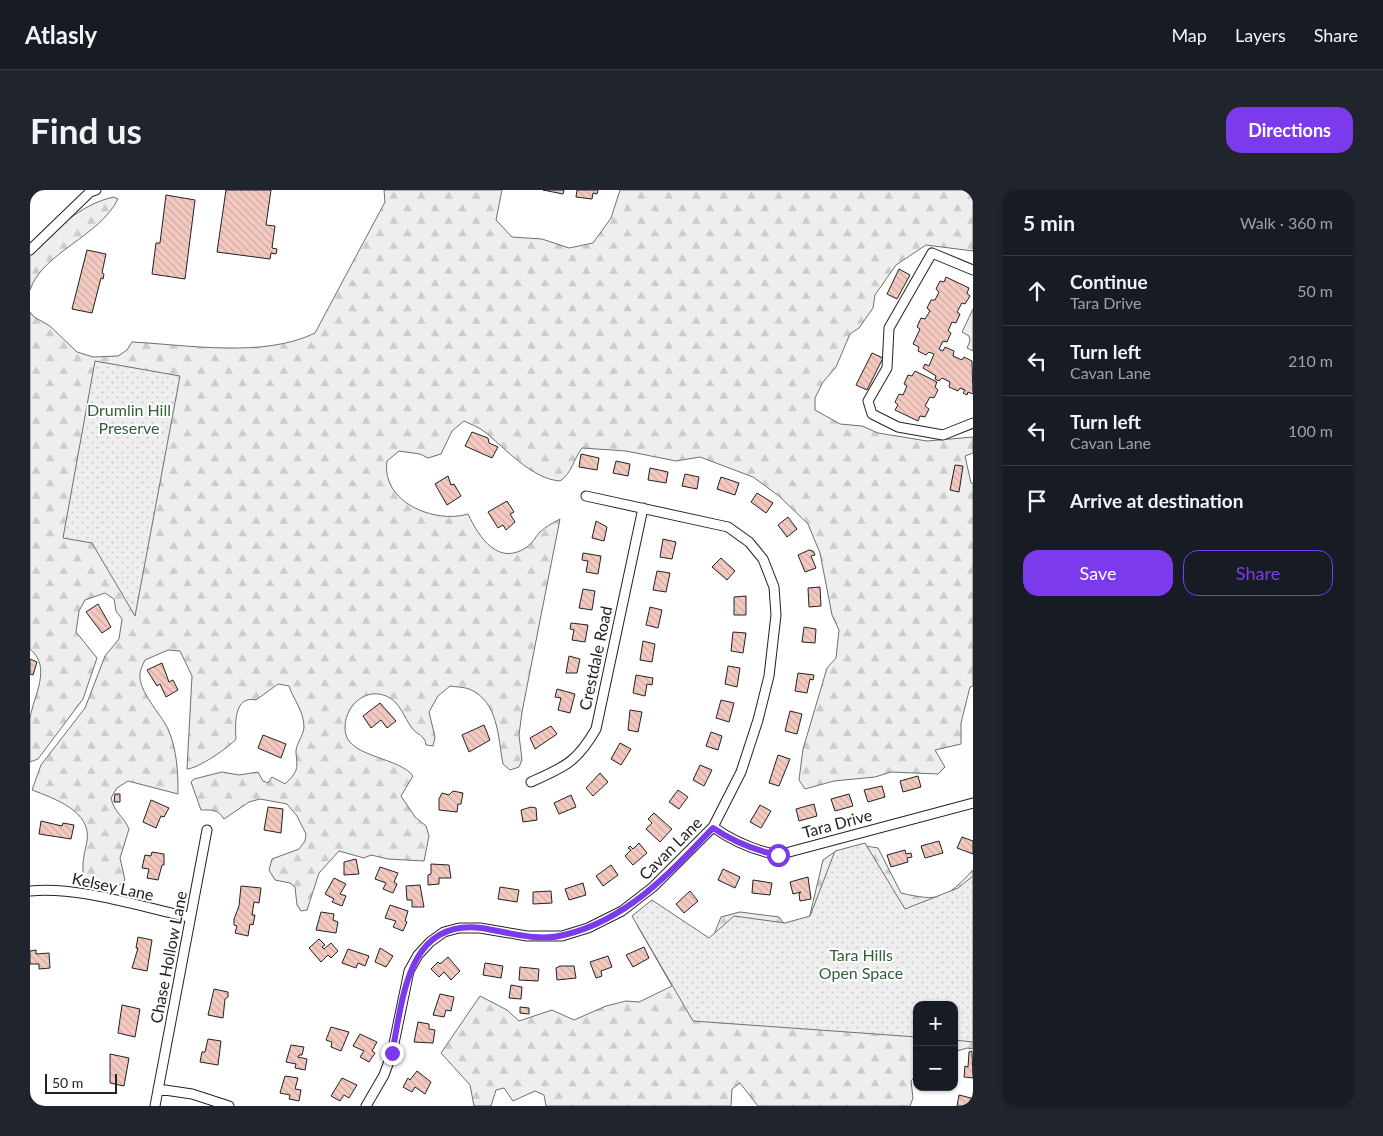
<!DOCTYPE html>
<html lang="en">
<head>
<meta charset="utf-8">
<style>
	body { margin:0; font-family:Lato,sans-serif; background:#20242c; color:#f1f3f6 }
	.controls { position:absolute; right:15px; bottom:15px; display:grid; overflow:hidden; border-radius:10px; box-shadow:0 1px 4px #0004 }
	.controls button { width:45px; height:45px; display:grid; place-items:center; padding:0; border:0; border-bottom:1px solid #363941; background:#171b24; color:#f1f3f6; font:25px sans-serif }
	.scale { position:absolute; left:15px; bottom:12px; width:72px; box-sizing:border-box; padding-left:5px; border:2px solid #222; border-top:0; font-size:14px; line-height:18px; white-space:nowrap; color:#222; -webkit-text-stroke:4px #fff; paint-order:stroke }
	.stop { position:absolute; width:15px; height:15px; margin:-11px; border:4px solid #7c3aed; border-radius:50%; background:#fff }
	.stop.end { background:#7c3aed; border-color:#fff; box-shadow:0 1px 5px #0008 }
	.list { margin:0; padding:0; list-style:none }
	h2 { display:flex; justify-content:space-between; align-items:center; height:65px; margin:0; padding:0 20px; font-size:21px }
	h2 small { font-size:16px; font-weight:400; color:#9ea1a6 }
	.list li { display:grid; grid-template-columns:32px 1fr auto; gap:15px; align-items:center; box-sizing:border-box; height:70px; padding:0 20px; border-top:1px solid #363941 }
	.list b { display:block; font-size:19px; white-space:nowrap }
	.list p { margin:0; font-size:16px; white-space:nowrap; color:#9ea1a6 }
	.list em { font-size:16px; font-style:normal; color:#9ea1a6 }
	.actions { display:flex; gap:10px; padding:15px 20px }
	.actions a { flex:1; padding:11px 0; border:1px solid #7c3aed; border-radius:15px; text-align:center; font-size:18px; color:#7c3aed }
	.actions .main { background:#7c3aed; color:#fff }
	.icon { flex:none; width:28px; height:28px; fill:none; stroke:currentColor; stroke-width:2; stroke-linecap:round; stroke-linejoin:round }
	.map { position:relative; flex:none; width:943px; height:916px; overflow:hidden; border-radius:15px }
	header { display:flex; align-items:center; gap:30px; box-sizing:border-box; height:70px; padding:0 25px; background:#171b24; border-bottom:1px solid #363941 }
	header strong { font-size:24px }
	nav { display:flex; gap:28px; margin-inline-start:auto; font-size:18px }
	.intro { display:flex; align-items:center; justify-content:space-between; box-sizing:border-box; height:120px; padding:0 30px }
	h1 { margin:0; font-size:35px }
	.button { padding:12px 22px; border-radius:15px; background:#7c3aed; color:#fff; font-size:18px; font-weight:700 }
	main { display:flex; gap:30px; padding:0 30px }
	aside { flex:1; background:#171b24; border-radius:15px; box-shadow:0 1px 4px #0004 }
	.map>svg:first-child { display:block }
	.forest { fill:url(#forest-firs); stroke:#6f6f6f }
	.park { fill:url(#park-dots); stroke:#6f6f6f }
	.parking { fill:#ededed; stroke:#6f6f6f }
	.building { fill:url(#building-back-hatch); stroke:#222 }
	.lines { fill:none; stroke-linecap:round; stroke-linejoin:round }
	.minor-casing { stroke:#222; stroke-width:11 }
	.minor { stroke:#fff; stroke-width:9 }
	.route { stroke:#7c3aed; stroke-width:6 }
	.labels { text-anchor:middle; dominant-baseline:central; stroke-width:4; stroke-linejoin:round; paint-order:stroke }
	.park-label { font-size:16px; fill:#2f5e38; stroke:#fff }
	.street-label { font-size:16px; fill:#222; stroke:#fff }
</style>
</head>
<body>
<header>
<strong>Atlasly</strong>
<nav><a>Map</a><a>Layers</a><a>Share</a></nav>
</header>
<div class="intro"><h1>Find us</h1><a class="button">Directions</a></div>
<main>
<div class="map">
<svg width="943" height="916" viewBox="0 0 943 916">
	<defs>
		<pattern id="forest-firs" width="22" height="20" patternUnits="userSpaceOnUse" patternTransform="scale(1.25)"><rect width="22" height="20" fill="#eee"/><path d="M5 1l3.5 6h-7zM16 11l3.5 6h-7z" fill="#ccc"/></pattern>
		<pattern id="park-dots" width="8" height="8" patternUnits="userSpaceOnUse" patternTransform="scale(1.25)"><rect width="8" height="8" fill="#eee"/><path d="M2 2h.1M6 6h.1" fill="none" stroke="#ccc" stroke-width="1.8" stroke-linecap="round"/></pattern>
		<pattern id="building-back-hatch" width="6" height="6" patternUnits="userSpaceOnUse" patternTransform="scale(1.25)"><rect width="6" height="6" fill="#f3c9c0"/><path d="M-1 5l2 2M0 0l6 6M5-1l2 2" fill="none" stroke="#d0aca5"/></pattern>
	</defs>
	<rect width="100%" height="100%" fill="#fff"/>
	<path class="forest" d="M354,0H472L466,30L482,47L512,49L539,58L563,53L581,28L590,0H943V61L896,55L866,75L845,105L843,118L829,138L820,144L806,177L793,192L785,208V220L810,234L832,236L848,243L897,251L943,247V263L935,266L941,293H943V496L940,497L931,533V554L905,560L915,577L908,584L861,582L845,587L804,591L775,599L769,590L773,559L797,478L806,468L809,440L802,425L790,363L778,334L749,306L723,287L670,267L646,271L596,261L552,258C543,270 542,283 530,291C502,289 476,259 455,242C449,237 440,234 434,231L422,241L411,264L398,268L390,264L369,261L357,271C351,312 404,334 438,324C449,347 468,377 497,357C503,353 505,347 510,342C515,337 523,333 530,329L492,522L489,545L492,570L489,577L480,580L473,574C468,549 469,511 439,499C434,497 426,497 420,496L408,506L399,522L405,547L403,556L396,555C395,545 387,545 382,538C374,528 370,511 356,506C333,496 310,521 316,545C322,567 370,568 383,586L371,606L385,627L396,636L399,646L394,671L358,669L341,665L334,668L309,661L289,683L277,720L271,721L267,715L265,697L260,693L245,690L239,680L242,669L269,659L275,651L276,644L267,626L257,614L230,609L219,612L194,629C188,619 181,620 171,620L161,592L164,589L192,582L209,585L228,582L233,591L238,593L242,587L255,594C267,582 268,581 266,563C265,555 274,545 274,537C274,521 263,509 259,496L248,494L226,510C204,505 205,534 206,549C200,557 167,579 157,579L162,486L150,461L138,460L115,470C113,474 110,480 110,484C108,501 131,524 138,539C147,560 148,581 148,604L98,591L87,598L81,608C84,622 94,627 99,639L90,668L95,690C83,702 75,702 58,696C49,682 54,666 57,651C62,621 23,608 2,600L11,575L55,518L75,466L89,449L92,429L86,421L84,409L75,403L55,410L49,421L46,442L67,468L53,509L8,569L0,572C0,558 0,542 0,528C4,505 22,477 0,459V122L4,127L20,136L47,162L63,167L88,166L97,160L102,152C159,155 234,168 285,143L355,12Z
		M84,7L88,9C70,46 12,63 0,100V65C24,41 50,14 84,7Z
		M830,655L848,658L871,703C909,712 916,709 943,680V859L937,858L924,862V815H887V884L881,891L883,908L880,916H728L710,893L702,899L701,916H516L514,905L505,901L483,911L474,898L466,900L461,916H444L440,895L411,863L450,806L477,820L489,831L522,820L544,830L576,816L596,811L609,812L642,796L607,735L681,752L691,727L710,722L749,727L757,737L779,729L793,670L803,663Z"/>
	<path class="park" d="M65,171L150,186L105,426L62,353L33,348Z
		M835,653L875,719L928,698L943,686V852L924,850V815H887V847L663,831L602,726L622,710L679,748L704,726L755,733L780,726L805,661Z"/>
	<path class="parking" d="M943,119V161L937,158L940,151L939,146L932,142Z"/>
	<path class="building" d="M196,0H241L236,35L245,36L242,58L247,59L246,64L241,63L240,69L187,62Z
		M513,0H534L533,4Z
		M547,0H568L567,4L563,3L562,9L546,7Z
		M136,5L165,10L155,89L122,84L126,53H130Z
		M57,60L76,64L72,83L74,84L73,89L71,88L62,123L42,119Z
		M869,79L880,85L867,109L857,104Z
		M916,87L939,98L937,103L940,106L935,114L932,113L927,122L930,124L926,133L922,132L918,141L921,143L917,152L913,151L909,159L913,161L915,157L924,161L923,166L932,170L934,167L942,171L943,204L938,202L937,205L933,203L935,200L930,198L928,201L919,197L920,192L912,188L909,191L905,189L906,186L893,178L895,174L899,176L904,164L899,162L896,165L888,161L889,157L883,154L890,139L887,137L891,128L895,129L900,121L897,118L901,110H905L909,102L906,99L910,91L914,92Z
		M842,163L853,168L837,200L826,195Z
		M885,181L907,192L905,197L908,200L904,208L900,207L895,216L899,219L895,227L890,226L888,231L865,220L868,215L865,212L869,204L873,205L877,196L874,194L878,185L882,186Z
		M442,242L458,248L459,253L468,257L462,268L435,256Z
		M551,264L569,268L567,280L549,277Z
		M586,271L600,274L598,286L583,283Z
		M925,275L933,276L929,302L920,300Z
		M620,278L638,282L636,293L618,290Z
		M655,284L669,287L667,299L652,296Z
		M418,286L421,295L424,294L431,306L417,315L405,294Z
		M691,287L709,293L705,305L687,299Z
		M727,303L743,313L736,323L721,312Z
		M477,311L484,322L480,324L485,332L476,340L473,335L468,338L458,322Z
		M758,327L767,339L757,347L748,335Z
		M566,331L577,337L574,351L562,348Z
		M633,349L646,352L642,369L630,367Z
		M779,360L783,361L785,365L781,366L786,378L775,382L768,365Z
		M553,363L571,366L568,384L556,382L558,371L552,370Z
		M691,368L705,381L697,390L682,377Z
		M627,381L640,383L636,402L623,400Z
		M790,397L791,416L779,417L778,398Z
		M553,399L565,401L562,420L549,418Z
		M716,406V425H704V407Z
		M68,414L81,437L72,443L56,422Z
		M620,417L632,420L628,438L616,435Z
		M541,433L558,435L555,452L542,450L544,440L540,439Z
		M774,437L786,439L785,453L772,452Z
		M703,442L716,443L713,463L701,461Z
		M613,451L625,454L622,472L610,470Z
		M539,466L550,469L547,483H536Z
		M0,469L7,472L3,485L0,484Z
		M132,473L139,492L143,490L148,500L136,507L130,494L127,496L117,480Z
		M698,476L710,478L707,497L695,494Z
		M768,483L784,485L783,490L780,489L777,503L765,501Z
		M606,485L623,488L622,495L617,494L615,506L603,503Z
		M527,499L545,504L540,523L528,520L531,508L525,507Z
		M691,510L704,513L699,532L686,528Z
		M350,513L366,531L357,538L351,530L341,538L333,526Z
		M600,520L612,522L608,542L598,540Z
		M760,521L772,524L767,544L755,541Z
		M454,535L460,550L439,562L432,545Z
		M521,536L527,544L505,559L500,548Z
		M681,542L692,546L688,560L676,556Z
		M233,545L256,554L251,568L228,558Z
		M590,553L601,559L591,575L581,569Z
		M748,565L760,569L749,596L739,593Z
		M670,575L682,580L674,596L663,590Z
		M570,583L578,592L563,606L556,598Z
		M888,586L891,597L873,602L870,591Z
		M852,596L855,607L838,612L834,600Z
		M648,600L658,607L649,619L639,612Z
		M423,601L433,603L431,614H428L427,622L409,620V609L412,603L419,605Z
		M85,604H90V612H84Z
		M819,604L823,616L805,621L801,609Z
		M541,605L546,617L529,624L524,613Z
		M121,610L139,618L134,627L131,626L126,638L113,632Z
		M784,614L787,626L769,631L766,619Z
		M730,615L741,621L731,638L720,632Z
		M238,617L253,619L251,643L234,640Z
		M501,617L506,618L507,630L493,632L491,620Z
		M624,623L642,639L630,652L616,639L622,633L618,629Z
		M11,631L32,636L33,633L44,635L41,649L9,644Z
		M932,647L943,651V664L927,658Z
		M909,651L913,663L895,668L891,656Z
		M609,653L617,663L603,675L595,666L601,660L598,658L600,656L603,659Z
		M875,660L876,664L881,663L882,667L877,668L878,672L861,677L857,665Z
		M122,662L134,664V675H132L128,690L117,688L119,679L112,678L115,665L121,666Z
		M326,669L329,684L314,685V672Z
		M401,674L419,675L421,688H409V694L398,695V685L401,684Z
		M581,675L588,685L573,696L566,686Z
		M350,677L368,683L364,692L367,694L363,703L353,699L356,693L345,689Z
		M693,679L710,687L705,698L688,690Z
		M778,687L781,709L770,711L769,704L771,702L763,704L760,692Z
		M304,688L316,694L310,704L316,706L312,716L302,712L304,709L295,704Z
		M723,690L742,693L740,705L722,703Z
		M553,693L556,705L539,710L535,699Z
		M390,695L394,717H382V710H377L376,696Z
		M211,696L231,698L229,713L224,712L222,725H225L223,735L220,734L218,746L205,743L207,736L204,735V729L209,716Z
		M470,697L489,700L487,712L468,709Z
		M521,701L522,713L503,714V702Z
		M660,701L668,711L654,723L646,714Z
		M360,715L378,721L375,731L377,732L373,741L363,737L366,731L355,728Z
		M291,722L304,724L303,730L308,732L306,743L286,740Z
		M108,747L122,750L117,781L102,778L108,758H106Z
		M289,749L295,755L292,757L294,759L301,753L308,761L301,768L298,765L291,772L279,758Z
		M614,757L619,768L603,777L596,765Z
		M350,758L363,766L356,777L345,772Z
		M318,759L339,766L335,776L328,773L326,778L312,773Z
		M6,760V764L19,763L20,778L9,779V774H0V761Z
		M578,766L582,777L571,781L572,786L566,788L560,772Z
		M418,767L430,781L421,790L414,782L409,787L401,779L408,772L410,774Z
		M455,773L473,776L471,788L453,785Z
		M530,776H544L546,788L527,790L526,778Z
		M490,777L509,779L508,791L489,790Z
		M481,795L492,797L491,809L479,808Z
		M184,799L198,802V807L195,809L193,828L178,825Z
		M410,804L424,807L421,821L416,820L414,827L403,825Z
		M92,815L110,819L105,847L88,843Z
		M490,817L499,818V824L490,823Z
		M388,832L399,834V839L405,840L403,853L384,852Z
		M301,837L319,842L311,861L301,857L302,852L296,850Z
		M330,844L347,852L342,861L345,863L339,872L330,867L334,861L323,856Z
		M178,849L191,851L188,875L170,872L172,862H175Z
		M261,855L274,857L272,865H269L268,867L277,869L275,880L265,878L266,874L256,872Z
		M942,861L943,888L934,887L935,876L938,877L939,862Z
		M80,864L99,868L94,896L80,893Z
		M387,881L401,892L395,904L385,897L382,902L373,897L378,888L380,890Z
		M255,886L268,888L265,899L271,900L269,911L259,909L260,905L250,903Z
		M312,888L327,895L319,908L314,905L310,911L301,906Z
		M929,905L941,908L939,916H927Z"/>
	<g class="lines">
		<g class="minor-casing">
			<path id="minor" d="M0,60L60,2L66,0
				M943,80L902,63L859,138L857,178L838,211L842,224L868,237L913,245L943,233
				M501,592C535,577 547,572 566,539L613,318
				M683,637C704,652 723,660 748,665L943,613
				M0,701C48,696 111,717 159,727
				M128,899L162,904L199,916
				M125,916L177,640
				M336,916L354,885L362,863L379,781L388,765L400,752L414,742L429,738H450L497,746H532L558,738L592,721L623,697L683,637L711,582L728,530L739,486L746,425L744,397L733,369L719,352L698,337L556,306"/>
		</g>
		<use href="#minor" class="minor"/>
	</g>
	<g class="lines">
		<path class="route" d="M362,863C373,811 376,729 451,738C478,742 507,752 534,745C597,730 640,683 683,638C704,652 723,660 748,665"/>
	</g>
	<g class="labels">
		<g class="park-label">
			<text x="99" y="219">Drumlin Hill<tspan x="99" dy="18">Preserve</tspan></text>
			<text x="831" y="764">Tara Hills<tspan x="831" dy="18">Open Space</tspan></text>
		</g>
		<g class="street-label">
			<text transform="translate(565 468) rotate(-78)">Crestdale Road</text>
			<text transform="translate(807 633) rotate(-15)">Tara Drive</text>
			<text transform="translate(640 658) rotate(-45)">Cavan Lane</text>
			<text transform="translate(83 696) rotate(12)">Kelsey Lane</text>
			<text transform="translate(138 767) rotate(-79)">Chase Hollow Lane</text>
		</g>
	</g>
</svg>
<div class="controls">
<button>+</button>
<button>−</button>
</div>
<div class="scale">50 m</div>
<div class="stop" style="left:748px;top:665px"></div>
<div class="stop end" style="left:362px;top:863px"></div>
</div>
<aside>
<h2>5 min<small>Walk · 360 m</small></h2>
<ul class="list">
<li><svg class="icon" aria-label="ahead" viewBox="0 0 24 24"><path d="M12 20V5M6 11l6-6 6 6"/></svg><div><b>Continue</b><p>Tara Drive</p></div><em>50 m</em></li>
<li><svg class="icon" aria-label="left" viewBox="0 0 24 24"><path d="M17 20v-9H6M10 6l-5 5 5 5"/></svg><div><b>Turn left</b><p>Cavan Lane</p></div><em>210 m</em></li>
<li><svg class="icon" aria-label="left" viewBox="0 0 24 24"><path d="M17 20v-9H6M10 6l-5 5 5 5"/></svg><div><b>Turn left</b><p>Cavan Lane</p></div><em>100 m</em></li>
<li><svg class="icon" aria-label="arrive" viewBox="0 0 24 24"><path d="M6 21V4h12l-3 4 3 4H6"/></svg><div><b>Arrive at destination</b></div></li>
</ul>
<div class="actions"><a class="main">Save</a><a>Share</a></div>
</aside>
</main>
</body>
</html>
